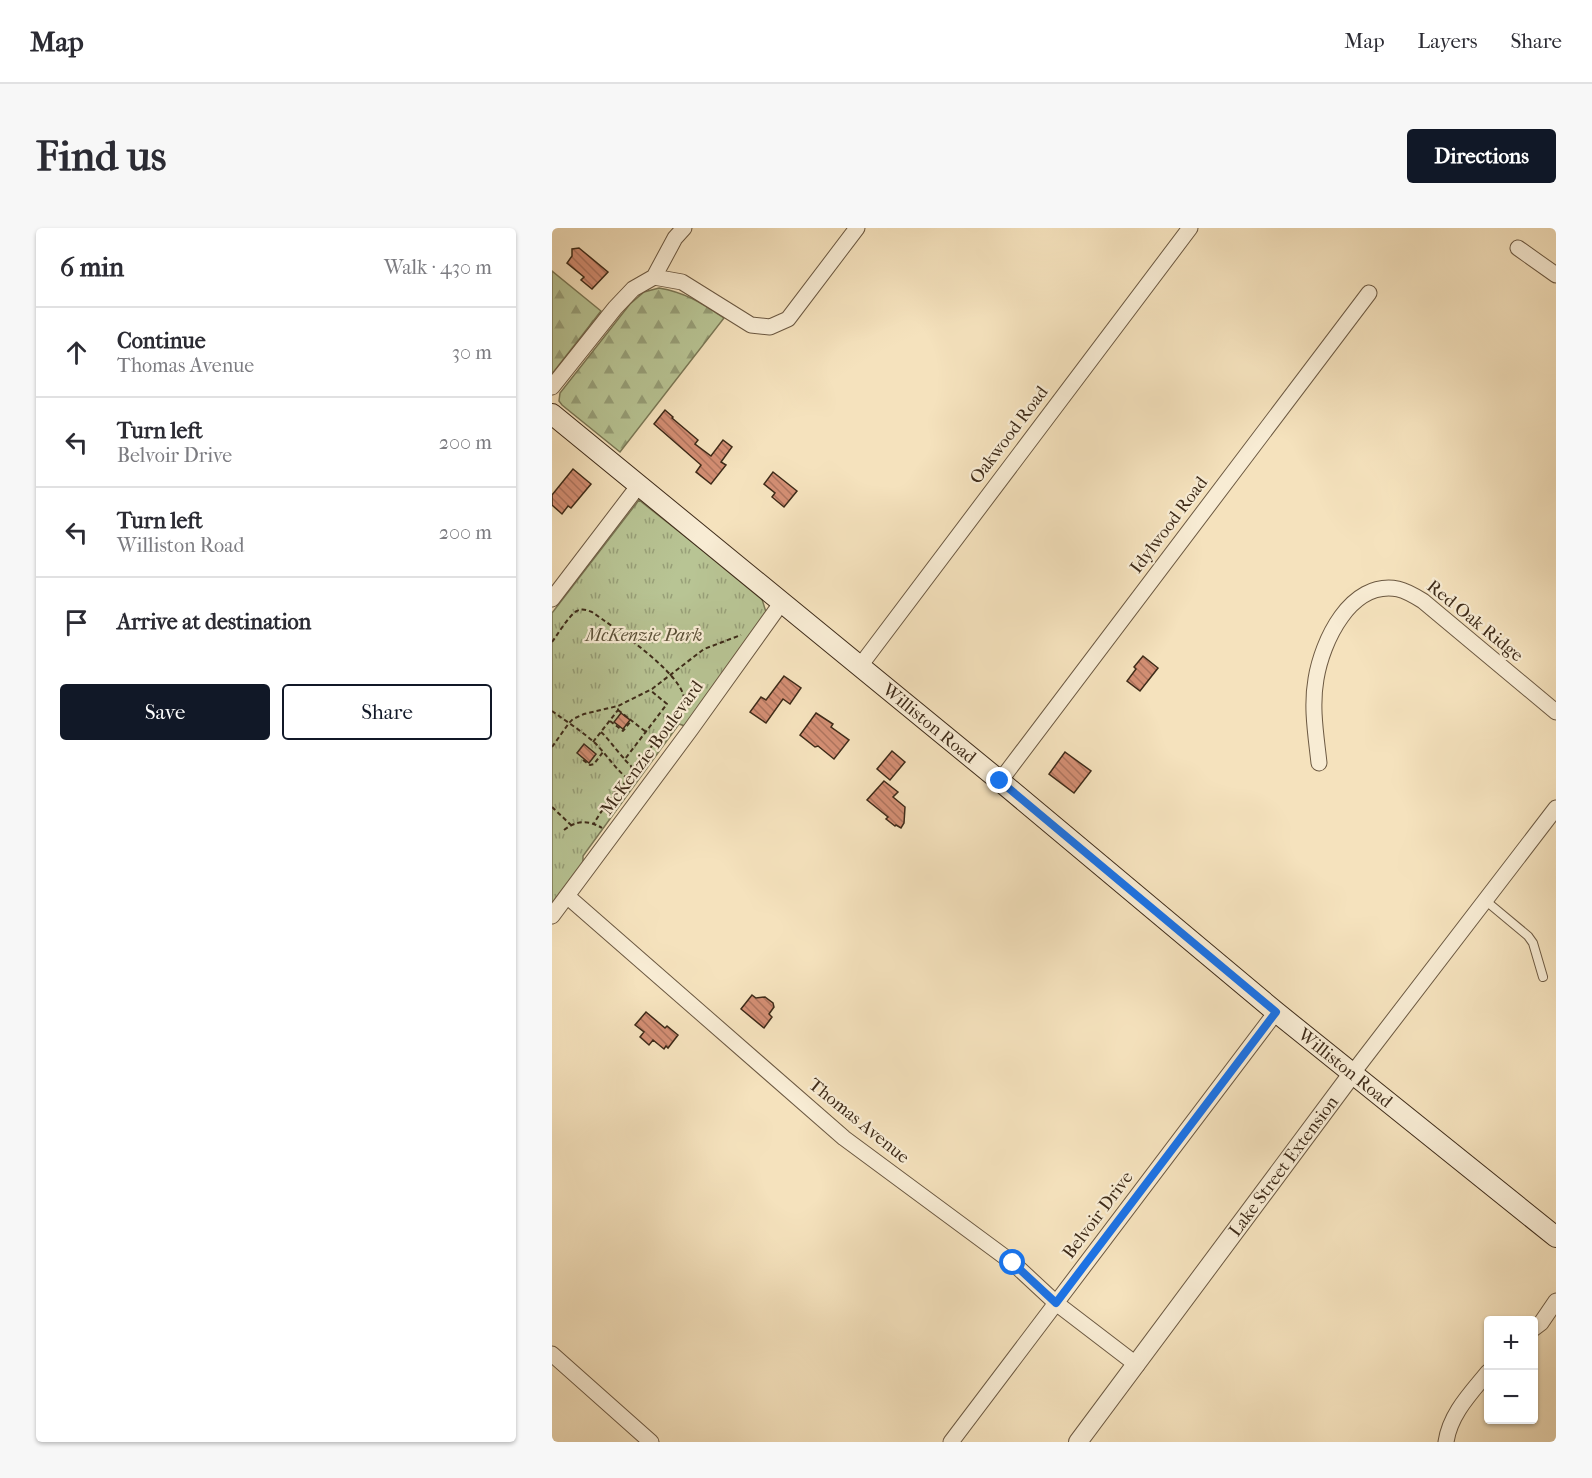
<!DOCTYPE html>
<html lang="en">
<head>
<meta charset="utf-8">
<style>
	body { margin:0; font-family:"IM FELL French Canon",serif; background:#f7f7f7; color:#2b2b33 }
	.controls { position:absolute; right:18px; bottom:18px; display:grid; overflow:hidden; border-radius:6px; box-shadow:0 2px 4px #0004 }
	.controls button { width:54px; height:54px; display:grid; place-items:center; padding:0; border:0; border-bottom:2px solid #e1e1e2; background:#fff; color:#2b2b33; font:30px sans-serif }
	.stop { position:absolute; width:18px; height:18px; margin:-14px; border:4px solid #1a73e8; border-radius:50%; background:#fff }
	.stop.end { background:#1a73e8; border-color:#fff; box-shadow:0 2px 6px #0008 }
	.list { margin:0; padding:0; list-style:none }
	h2 { display:flex; justify-content:space-between; align-items:center; height:78px; margin:0; padding:0 24px; font-size:26px }
	h2 small { font-size:20px; font-weight:400; color:#7c7c81 }
	.list li { display:grid; grid-template-columns:39px 1fr auto; gap:18px; align-items:center; box-sizing:border-box; height:90px; padding:0 24px; border-top:2px solid #e1e1e2 }
	.list b { display:block; font-size:22px; white-space:nowrap }
	.list p { margin:0; font-size:20px; white-space:nowrap; color:#7c7c81 }
	.list em { font-size:20px; font-style:normal; color:#7c7c81 }
	.actions { display:flex; gap:12px; padding:18px 24px }
	.actions a { flex:1; padding:14px 0; border:2px solid #111827; border-radius:6px; text-align:center; font-size:21px; color:#111827 }
	.actions .main { background:#111827; color:#fff }
	.icon { flex:none; width:33px; height:33px; fill:none; stroke:currentColor; stroke-width:2; stroke-linecap:round; stroke-linejoin:round }
	.map { position:relative; flex:none; width:1004px; height:1214px; overflow:hidden; border-radius:6px }
	header { display:flex; align-items:center; gap:36px; box-sizing:border-box; height:84px; padding:0 30px; background:#fff; border-bottom:2px solid #e1e1e2 }
	header strong { font-size:28px }
	nav { display:flex; gap:33px; margin-inline-start:auto; font-size:21px }
	.intro { display:flex; align-items:center; justify-content:space-between; box-sizing:border-box; height:144px; padding:0 36px }
	h1 { margin:0; font-size:42px }
	.button { padding:15px 27px; border-radius:6px; background:#111827; color:#fff; font-size:21px; font-weight:700 }
	main { display:flex; gap:36px; padding:0 36px }
	aside { flex:1; background:#fff; border-radius:6px; box-shadow:0 2px 4px #0004 }
	.map>svg:first-child { display:block }
	.forest { fill:url(#forest-firs); stroke:#7b7856; stroke-width:1.5 }
	.park { fill:url(#park-tufts); stroke:#7b7856; stroke-width:1.5 }
	.building { fill:url(#building-back-hatch); stroke:#3e2b19; stroke-width:1.5 }
	.lines { fill:none; stroke-linecap:round; stroke-linejoin:round }
	.service-casing { stroke:#6c5942; stroke-width:10 }
	.minor-casing { stroke:#6c5942; stroke-width:17 }
	.tertiary-casing { stroke:#6c5942; stroke-width:20 }
	.secondary-casing { stroke:#3e2b19; stroke-width:22 }
	.path { stroke:#3e2b19; stroke-width:2; stroke-dasharray:4.5 3; stroke-linecap:butt }
	.service { stroke:#f8ecd4; stroke-width:8 }
	.minor { stroke:#f8ecd4; stroke-width:15 }
	.tertiary { stroke:#f8ecd4; stroke-width:18 }
	.secondary { stroke:#f8ecd4; stroke-width:20 }
	.route { stroke:#1a73e8; stroke-width:8 }
	.labels { text-anchor:middle; dominant-baseline:central; stroke-width:4.5; stroke-linejoin:round; paint-order:stroke }
	.street-label { font-size:18px; fill:#3e2b19; stroke:#f8ecd4 }
	.park-label { font-size:18px; font-style:italic; fill:#5c5138; stroke:#f8ecd4 }
</style>
</head>
<body>
<header>
<strong>Map</strong>
<nav><a>Map</a><a>Layers</a><a>Share</a></nav>
</header>
<div class="intro"><h1>Find us</h1><a class="button">Directions</a></div>
<main>
<aside>
<h2>6 min<small>Walk · 430 m</small></h2>
<ul class="list">
<li><svg class="icon" aria-label="ahead" viewBox="0 0 24 24"><path d="M12 20V5M6 11l6-6 6 6"/></svg><div><b>Continue</b><p>Thomas Avenue</p></div><em>30 m</em></li>
<li><svg class="icon" aria-label="left" viewBox="0 0 24 24"><path d="M17 20v-9H6M10 6l-5 5 5 5"/></svg><div><b>Turn left</b><p>Belvoir Drive</p></div><em>200 m</em></li>
<li><svg class="icon" aria-label="left" viewBox="0 0 24 24"><path d="M17 20v-9H6M10 6l-5 5 5 5"/></svg><div><b>Turn left</b><p>Williston Road</p></div><em>200 m</em></li>
<li><svg class="icon" aria-label="arrive" viewBox="0 0 24 24"><path d="M6 21V4h12l-3 4 3 4H6"/></svg><div><b>Arrive at destination</b></div></li>
</ul>
<div class="actions"><a class="main">Save</a><a>Share</a></div>
</aside>
<div class="map">
<svg width="1004" height="1214" viewBox="0 0 1004 1214">
	<defs>
		<pattern id="forest-firs" width="22" height="20" patternUnits="userSpaceOnUse" patternTransform="scale(1.5)"><rect width="22" height="20" fill="#b8c494"/><path d="M5 1l3.5 6h-7zM16 11l3.5 6h-7z" fill="#979f78"/></pattern>
		<pattern id="park-tufts" width="24" height="20" patternUnits="userSpaceOnUse" patternTransform="scale(1.5)"><rect width="24" height="20" fill="#b8c494"/><path d="M3 7l-1-3M5 7V3M7 7l1-3M15 17l-1-3M17 17v-4M19 17l1-3" fill="none" stroke="#979f78"/></pattern>
		<pattern id="building-back-hatch" width="6" height="6" patternUnits="userSpaceOnUse" patternTransform="scale(1.5)"><rect width="6" height="6" fill="#d38e73"/><path d="M-1 5l2 2M0 0l6 6M5-1l2 2" fill="none" stroke="#ad745e"/></pattern>
	</defs>
	<rect width="100%" height="100%" fill="#f5e2bd"/>
	<filter id="stains"><feTurbulence type="fractalNoise" baseFrequency=".00333" numOctaves="4"/><feColorMatrix values="0 0 0 0 .2 0 0 0 0 .09 0 0 0 0 .02 0 0 0 .5 -.17"/></filter>
	<radialGradient id="worn" r=".72"><stop offset=".6" stop-color="#630" stop-opacity="0"/><stop offset="1" stop-color="#630" stop-opacity=".3"/></radialGradient>
	<path class="forest" d="M0,43L49,83L0,146Z
		M107,60C135,65 149,75 172,90L68,224L10,177L7,173L8,165L78,76L92,64Z"/>
	<path class="park" d="M87,272L209,368L214,384L133,498L127,496L31,628V636L0,676V385Z"/>
	<path class="building" d="M27,20L56,44L40,61L29,52L32,49L15,35L20,28V21Z
		M113,182L121,189L120,190L146,212L143,216L159,228L171,212L180,219L169,234L174,237L159,256L144,244L149,237L102,196Z
		M21,241L39,256L19,280L16,278L10,286L0,277V267Z
		M221,244L245,263L232,279L220,269L223,265L212,256Z
		M591,428L606,440L588,463L575,453L584,441L582,439Z
		M232,448L249,460L238,476L231,471L214,495L198,484L209,469L214,472Z
		M69,485L78,492L71,501L62,494Z
		M264,485L281,496L279,499L297,512L282,531L266,518L263,519L248,507Z
		M32,516L44,526L37,535L25,525Z
		M340,523L353,534L338,552L325,541Z
		M513,524L539,543L522,565L497,546Z
		M332,553L346,564L341,569L353,579L352,595L349,600L344,597L343,598L334,591L336,589L315,572Z
		M200,767L204,770L213,769L221,775L222,779L217,786L220,789L212,800L189,781Z
		M94,784L113,800L115,798L126,807L116,820L114,818L112,821L101,812L97,817L88,809L92,804L83,797Z"/>
	<g class="lines">
		<g class="service-casing">
			<path id="service" d="M934,673L976,708L981,715L991,749"/>
		</g>
		<g class="minor-casing">
			<path id="minor" d="M966,20L1004,47
				M102,49L130,54L199,97L218,99L236,91L305,0
				M0,159L63,80L81,61L102,49L123,10L132,0
				M0,371L87,257
				M308,438L638,0
				M767,535C764,507 759,479 764,451C770,414 798,352 846,361C855,363 863,368 871,373L1004,484
				M448,553L817,65
				M15,668L292,910L461,1035L504,1075L585,1137
				M0,688L139,501L230,374
				M800,846L1004,580
				M981,1101L989,1095L1004,1073
				M0,1126L99,1214
				M399,1214L724,784
				M894,1214C898,1186 919,1165 936,1144"/>
		</g>
		<g class="tertiary-casing">
			<g id="tertiary">
				<path id="s1" d="M526,1214L800,846"/>
			</g>
		</g>
		<g class="secondary-casing">
			<g id="secondary">
				<path id="s2" d="M0,186L448,553L724,784L1004,1009"/>
			</g>
		</g>
		<path class="path" d="M0,414C6,406 17,387 25,383C30,380 35,382 40,384C61,399 133,447 132,472L76,552L60,567L42,595
			M66,482L94,504
			M0,483C15,494 33,505 46,518C58,531 67,546 83,556
			M58,493L71,503L79,493
			M49,504C58,512 64,523 73,531L115,476L98,462
			M41,514L66,482V478
			M0,519L17,495L21,491L32,486L66,478L100,461L152,421L189,407
			M31,532L38,537L42,536L51,524
			M73,532L79,538L81,544
			M0,579L19,597
			M12,602C25,592 37,592 50,600"/>
		<use href="#service" class="service"/>
		<use href="#minor" class="minor"/>
		<use href="#tertiary" class="tertiary"/>
		<use href="#secondary" class="secondary"/>
	</g>
	<g class="lines">
		<path class="route" d="M448,553L724,784L504,1075L461,1035"/>
	</g>
	<g class="labels">
		<g class="street-label">
			<text transform="translate(457 207) rotate(-53)">Oakwood Road</text>
			<text transform="translate(617 297) rotate(-53)">Idylwood Road</text>
			<text transform="translate(923 393) rotate(39)">Red Oak Ridge</text>
			<text stroke="none"><textPath href="#s2" startOffset="488">Williston Road</textPath></text>
			<text transform="translate(100 520) rotate(-54)">McKenzie Boulevard</text>
			<text stroke="none"><textPath href="#s2" startOffset="1028">Williston Road</textPath></text>
			<text transform="translate(307 893) rotate(39)">Thomas Avenue</text>
			<text stroke="none"><textPath href="#s1" startOffset="344">Lake Street Extension</textPath></text>
			<text transform="translate(546 987) rotate(-53)">Belvoir Drive</text>
		</g>
		<g class="park-label">
			<text x="92" y="407">McKenzie Park</text>
		</g>
	</g>
	<rect width="100%" height="100%" filter="url(#stains)"/>
	<rect width="100%" height="100%" fill="url(#worn)"/>
</svg>
<div class="controls">
<button>+</button>
<button>−</button>
</div>
<div class="stop" style="left:461px;top:1035px"></div>
<div class="stop end" style="left:448px;top:553px"></div>
</div>
</main>
</body>
</html>
